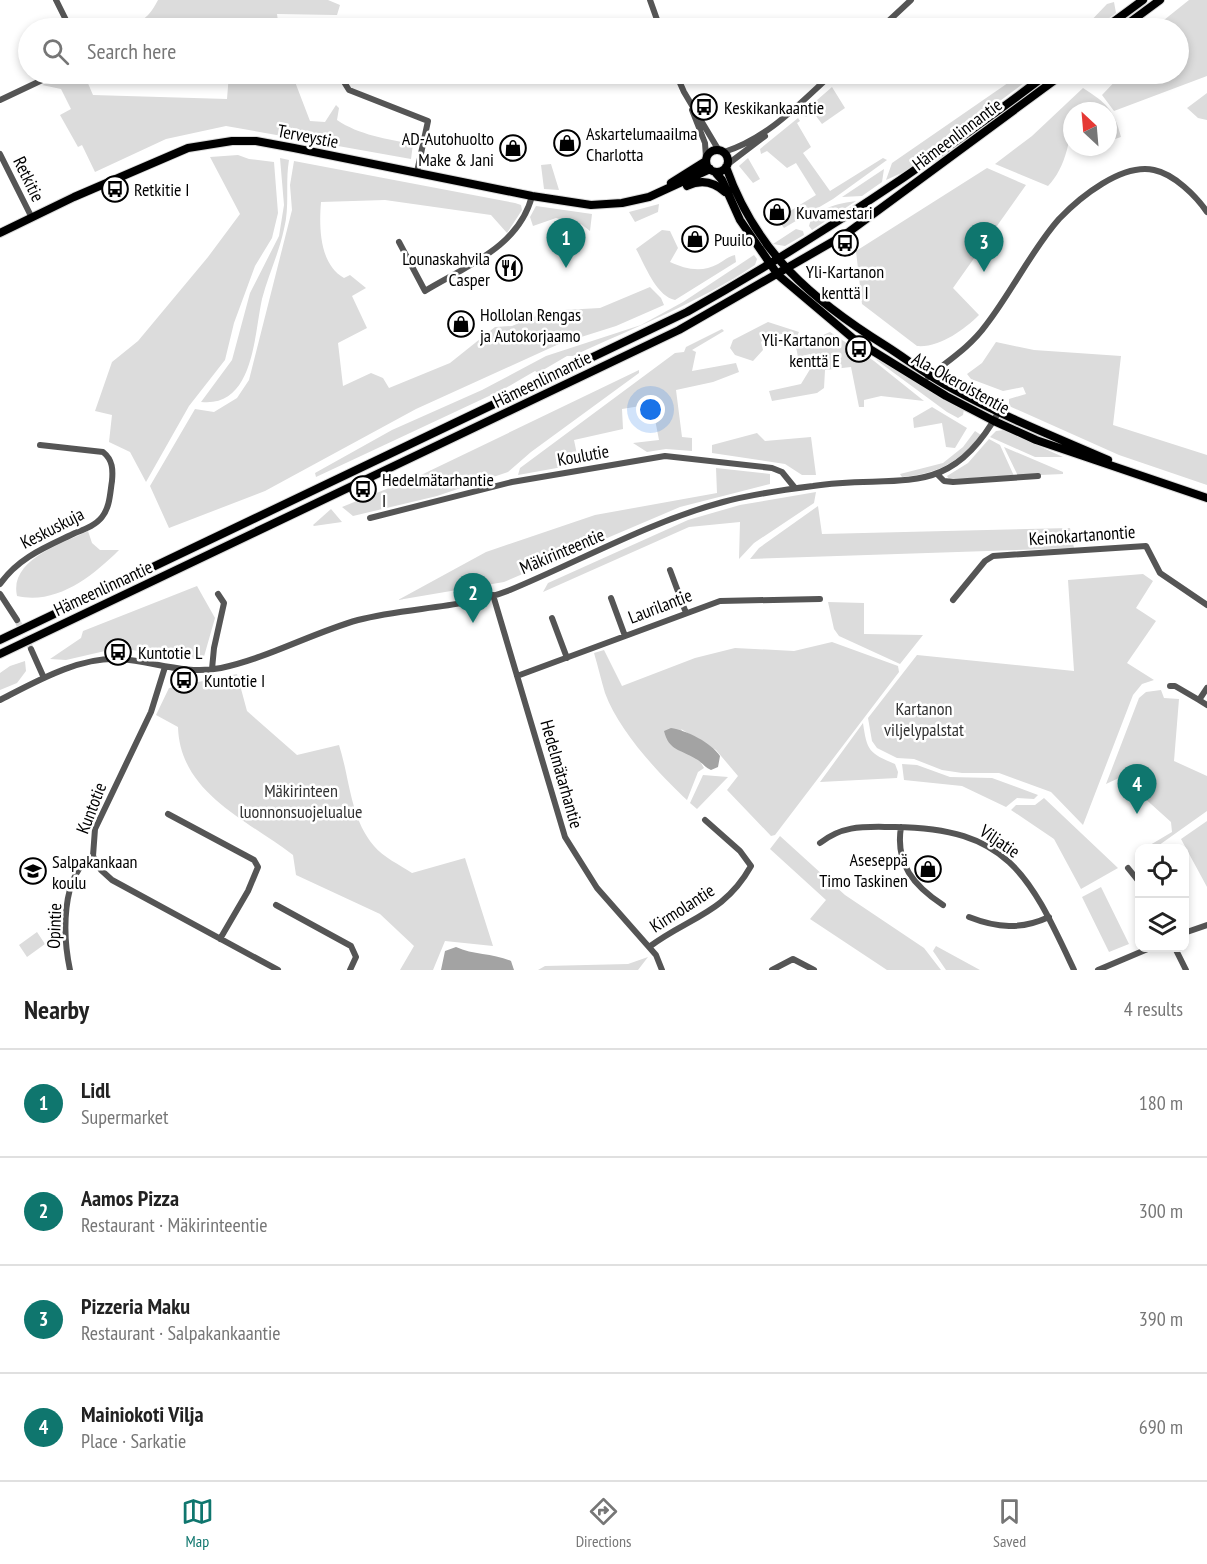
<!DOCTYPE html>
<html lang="en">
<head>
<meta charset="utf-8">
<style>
	body { margin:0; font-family:"PT Sans Narrow",sans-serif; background:#f6f6f6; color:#222 }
	.controls { position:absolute; right:18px; bottom:18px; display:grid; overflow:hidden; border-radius:12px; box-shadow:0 3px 9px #0003 }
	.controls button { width:54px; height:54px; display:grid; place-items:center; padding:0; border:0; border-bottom:2px solid #e0e0e0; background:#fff; color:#222; font:30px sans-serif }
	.compass { position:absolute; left:1063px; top:102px; width:54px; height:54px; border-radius:50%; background:#fff; box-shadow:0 3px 9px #0003; rotate:334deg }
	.you { position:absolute; left:651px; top:410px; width:21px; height:21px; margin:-15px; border:4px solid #fff; border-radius:50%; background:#1a73e8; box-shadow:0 0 0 9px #1a73e833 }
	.badge { display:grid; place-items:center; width:39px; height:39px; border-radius:50%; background:#0f766e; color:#fff; font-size:20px; font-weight:700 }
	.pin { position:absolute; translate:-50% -50px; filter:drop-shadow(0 2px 3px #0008) }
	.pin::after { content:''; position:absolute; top:32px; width:21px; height:18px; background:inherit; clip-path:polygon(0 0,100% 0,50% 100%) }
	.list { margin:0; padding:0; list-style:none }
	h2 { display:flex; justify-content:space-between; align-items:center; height:78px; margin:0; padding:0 24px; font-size:26px }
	h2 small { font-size:20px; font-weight:400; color:#767676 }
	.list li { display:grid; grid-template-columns:39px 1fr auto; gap:18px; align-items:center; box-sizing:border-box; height:108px; padding:0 24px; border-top:2px solid #e0e0e0 }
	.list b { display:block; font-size:22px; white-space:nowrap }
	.list p { margin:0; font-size:20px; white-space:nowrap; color:#767676 }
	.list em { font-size:20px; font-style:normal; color:#767676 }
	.icon { flex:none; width:33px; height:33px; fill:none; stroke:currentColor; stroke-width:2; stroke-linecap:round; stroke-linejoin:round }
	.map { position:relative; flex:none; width:1207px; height:970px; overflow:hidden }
	.search { position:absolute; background:#fff; box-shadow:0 3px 9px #0003; left:18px; right:18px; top:18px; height:66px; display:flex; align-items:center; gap:15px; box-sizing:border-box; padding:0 21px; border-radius:33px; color:#767676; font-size:22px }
	.sheet { height:510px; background:#fff }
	nav { display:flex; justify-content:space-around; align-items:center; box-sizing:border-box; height:84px; border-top:2px solid #e0e0e0; background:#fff; font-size:16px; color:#767676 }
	nav a { display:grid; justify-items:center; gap:3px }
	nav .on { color:#0f766e }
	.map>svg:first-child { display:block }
	.green { fill:#dcdcdc }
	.water { fill:#a3a3a3 }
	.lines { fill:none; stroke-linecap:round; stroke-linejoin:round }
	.minor-tunnel { stroke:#d9d9d9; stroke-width:6; stroke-dasharray:6 3; stroke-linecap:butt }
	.major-casing { stroke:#dbdbdb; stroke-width:10 }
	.minor { stroke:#555; stroke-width:6 }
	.major { stroke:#000; stroke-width:8 }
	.labels { text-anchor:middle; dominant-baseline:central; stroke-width:5; stroke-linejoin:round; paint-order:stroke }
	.poi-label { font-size:18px; fill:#000; stroke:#fff; text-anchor:start }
	.street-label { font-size:18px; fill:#000; stroke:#fff }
	.park-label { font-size:18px; fill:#333; stroke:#fff }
</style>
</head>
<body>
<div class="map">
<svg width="1207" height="970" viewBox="0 0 1207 970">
	<rect width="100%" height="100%" fill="#fff"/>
	<path class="green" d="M158,0H328L340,5L337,15L277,14L279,28H118C140,21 146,23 158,0Z
		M1189,0H1207V76L1114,111L1102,95L1122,74H1178V28H1154Z
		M1114,2L1116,13L1096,28H1084L1107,4Z
		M65,74H84L93,95L227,99L229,74H292L310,121L325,122L336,105L339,108L337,120C359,135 387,139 413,144L411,159L226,126L166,139L95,172L82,145L78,147L60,115L71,109L61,89L42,85Z
		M1021,74H1036L906,171L886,180L892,163Z
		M832,87L845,108L822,124L813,112L806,117L801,114Z
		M1083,88C1106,103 1114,109 1121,137L1115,139L1108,129V111H1072C1072,135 1066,168 1048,186L995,164L1032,136Z
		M1207,93V120L1198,118L1187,108Z
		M798,118L800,121L797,123L811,147L803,153L830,191L883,158L887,160L833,199L784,228L777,219L816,195L796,163L787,168L767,151L761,154L760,149Z
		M238,155L249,159L274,162L278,213L272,238L255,266L234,323L225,360L189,406L146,482L130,452L109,442L112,415L95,411L112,362L138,341L208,257L240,214L210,157Z
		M280,158L289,160C285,183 290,206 284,229C279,253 268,276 262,299C254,335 254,408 201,402L232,360L250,293L279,236L284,205Z
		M748,158L760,179L753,183L739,166Z
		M294,161L515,203L521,205L522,210L507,233L491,215L385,200L321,202C319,226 319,264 344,278L350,275L366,288L352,296L367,328L338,343L343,386L371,373L383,378L389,388L450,363L495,327L512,326L541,314L564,310L600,308L650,287L661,298L664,305L616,326L559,344L416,409L265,491L169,528L150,486L195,409L214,412L237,398L249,380L292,210L290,185Z
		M551,164L559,190L544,189L541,165Z
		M987,168L1026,185L953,288L979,315C964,330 939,348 917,346L862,304L856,251Z
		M884,169L882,182L862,196L842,197Z
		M856,201L812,230L809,226C813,208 841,203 856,201Z
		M659,204L658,212L635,222L629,212Z
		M536,206L592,214L590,231L581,224L570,229L573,236L566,239L561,229L565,227L567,221L556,218L533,226L530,217Z
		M796,229L803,231L804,235L785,246L773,244Z
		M662,230L670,231L678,248L670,262C685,269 702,273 718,264C725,260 727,257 735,255L736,262L675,300C656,296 645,265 636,249Z
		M754,255L757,259L755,265C698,303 635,327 573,356H567L538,373L535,371L504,389L316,477L315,473L392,430L482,390L546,356L641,325L683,302Z
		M768,322L799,332L797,336C785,332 770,334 761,342L763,350L753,361L735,355L730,348L733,340Z
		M722,329L724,331L692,350L696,352L692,371L736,363L739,372L713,382L676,390L682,437L692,438V451L666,449L647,452L633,443L659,440L652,404L622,409L623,429L574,440L579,464L518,475L520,468L675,353L684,352L686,347Z
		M830,332L874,361L924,401L881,396L864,400V407H859L851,367L825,370L824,388L817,393L772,401L769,391L801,384L812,366L810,354L798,357L796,347Z
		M996,342L1034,350L1121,356L1113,425L1207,455V485L1119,455L1009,406V399L1026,394L1023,387L1003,391L971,379L967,374L982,363Z
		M875,359L894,367L943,400L964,409L963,415L958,418L947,412Z
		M639,370V373L531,452L508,472L437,496L353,516L342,507L421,475Z
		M932,407L967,428L955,448L946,447L942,423L914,428L913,418Z
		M1004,430L1063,457H1035L990,437L996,431Z
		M975,431L981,435C959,462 938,474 902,477L900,474L943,463L963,447Z
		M757,433L765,441L811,437L816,475H802L785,464L712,453V445Z
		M989,439L1000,445L1014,476L949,479L947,476L968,463Z
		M1004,447L1063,472V474L1018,476Z
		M716,468L770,474V484L680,507L504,582L398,600L486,552L595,515L717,493Z
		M816,492L814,503L754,543L739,559L740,522L689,527L543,592L548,583L688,520L740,505Z
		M818,506L822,534L1070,528L1074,548L750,559L759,548Z
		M331,509L342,522L314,526L313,525Z
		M88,531L92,543L100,550H119C92,577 56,605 17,596C9,560 61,544 88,531Z
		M1143,574L1153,581L1136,608L1156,621L1127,663L1154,680L1142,684L1133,695L1083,825L1051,792L999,773H962L942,770L914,759L897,758L877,748L872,741L868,718L917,655L1074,671L1068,580Z
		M197,586L215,618L203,660L118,648L66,660L50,659L81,638L83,631Z
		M828,602L864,603V634L923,635L900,664L839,636L834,629Z
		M832,642L898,666L899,672L775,835L771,836L727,790L738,776L716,750L681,729L704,768L698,772L687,800C658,773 619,731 605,693C601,680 598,666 594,653L604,650L622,686L695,658L735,648L794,651Z
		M25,661L26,671L17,683L0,690V673L10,666Z
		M237,674L247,711L297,755L339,745C350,779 350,818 374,846C383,857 400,865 412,873L465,858L493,946L445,941L433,970H400L414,946L380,914L296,875L293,855C246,819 180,793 178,727L156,715L169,688Z
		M1161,690L1164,698L1179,699L1174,761L1207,776V811L1155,848H1145L1172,832L1171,822L1121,777L1106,784L1139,698L1146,692Z
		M863,723C867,751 869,753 895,764L898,772L897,778L820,782Z
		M902,764L917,765L950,777L992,778L1038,795L1034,799L1017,798L1006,807L962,786L904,780Z
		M703,775L728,777L697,809L690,803Z
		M1044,798L1118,868L1081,889L1054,839L1011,810L1016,805H1035Z
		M1207,821V887L1181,839Z
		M780,836L845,895L924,948L941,970H887L810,919L826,900L770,849Z
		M1101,887L1129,944L1109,952L1082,897Z
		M37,932L45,944L27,957L19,945Z
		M936,946L980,970H946L933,951Z
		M648,957L638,970H538L545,966L628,964Z"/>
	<path class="water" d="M671,728C686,730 712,743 720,756L718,767L711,770C704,767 702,762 696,759C680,749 669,751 664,731Z
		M456,947C473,955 493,953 511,961L514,970H441L445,951Z"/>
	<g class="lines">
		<path class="minor-tunnel" d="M17,620L31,649"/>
		<g class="major-casing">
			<path id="major" d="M1105,28L1143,0
				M1122,28L1160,0
				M706 161a11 11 0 1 1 22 0a11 11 0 1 1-22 0Z
				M726,167C756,252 812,300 886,346C908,360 928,376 951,388C1002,416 1055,437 1108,460
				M715,172L722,180L740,220L778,275L855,340L946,396L994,421L1036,440L1207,498
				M671,183L706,161
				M687,186C701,179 713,181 725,192
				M0,233L74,197L188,148L232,141H256L294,148L532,196L591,205L622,203L649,197L710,169
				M0,640L687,312C813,241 932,162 1047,74
				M0,654L679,330L846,234L1063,74"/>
		</g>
		<path class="minor" d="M56,0L70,28
			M650,0L660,28
			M881,28L911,0
			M339,74L349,90L428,121L417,172
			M676,74L684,92L718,149
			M0,100L55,74
			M692,110L705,143L706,157
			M724,152C768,138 799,104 832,74
			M0,154L32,218
			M728,164L765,136
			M399,242L425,291C466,266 519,247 532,196
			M928,377C949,360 970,347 986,325C1011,293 1033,248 1059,219C1080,197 1122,163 1154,170C1174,174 1196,196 1207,212
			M937,474L944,481L953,482L1038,476
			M370,518L512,482L665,456L772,468L782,472L795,488
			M670,570L686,613
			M0,584C19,557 46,547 75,533C85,529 96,525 102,517C110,507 110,493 112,481C113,470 113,460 103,452L40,445
			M0,594L17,620
			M493,595L565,837L597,888L656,955L662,970
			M611,598L625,636
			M953,600L985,561L993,556L1146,546L1160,573L1207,605
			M552,618L567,658
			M31,649L44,678
			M165,667L151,712L95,829L93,856L101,870L112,880L278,970
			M212,669L214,648L224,603L218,594
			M517,676L720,601L820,599
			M1170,686H1175L1199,700
			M1207,688L1199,700L1207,705
			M0,700C35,682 80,656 121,659C155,662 186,675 221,668C268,658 312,633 358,620C407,607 462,609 510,590C580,561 649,522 723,502C752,494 782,490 813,486C897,473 948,503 998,413
			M168,814L254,860L258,867L248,891L220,939
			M901,827C895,864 914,886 943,905
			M820,843C844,824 866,827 895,827C1010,828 1030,877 1074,970
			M1128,868L1140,883
			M276,905L351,946L356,957L350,970
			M969,917C997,928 1021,930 1049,917
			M1184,933L1207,925
			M649,947C689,917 724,914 751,866L740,851L705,820
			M1175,948L1186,970
			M70,970C63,937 60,875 93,856
			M772,970L793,959L814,970
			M1098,970L1150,948"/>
		<use href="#major" class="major"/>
	</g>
	<defs>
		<g id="bus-ring" transform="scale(1.35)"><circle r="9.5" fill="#fff" stroke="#000" stroke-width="1.5"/><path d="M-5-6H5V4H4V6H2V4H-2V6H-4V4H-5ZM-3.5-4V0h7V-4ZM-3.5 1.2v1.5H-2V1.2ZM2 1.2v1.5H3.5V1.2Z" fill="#000"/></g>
		<g id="shop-ring" transform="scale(1.35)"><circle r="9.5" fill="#fff" stroke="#000" stroke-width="1.5"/><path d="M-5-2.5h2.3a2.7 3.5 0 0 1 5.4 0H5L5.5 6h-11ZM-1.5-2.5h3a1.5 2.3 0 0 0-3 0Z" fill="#000"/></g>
		<g id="restaurant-ring" transform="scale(1.35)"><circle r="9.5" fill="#fff" stroke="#000" stroke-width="1.5"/><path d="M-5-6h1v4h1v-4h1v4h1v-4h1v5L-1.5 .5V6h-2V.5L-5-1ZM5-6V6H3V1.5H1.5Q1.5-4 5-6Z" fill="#000"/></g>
		<g id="school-ring" transform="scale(1.35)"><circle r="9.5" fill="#fff" stroke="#000" stroke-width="1.5"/><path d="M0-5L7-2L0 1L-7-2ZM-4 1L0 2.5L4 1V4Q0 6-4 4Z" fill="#000"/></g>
	</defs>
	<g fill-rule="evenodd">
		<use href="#bus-ring" x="704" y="107"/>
		<use href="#shop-ring" x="567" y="143"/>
		<use href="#shop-ring" x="513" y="148"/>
		<use href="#bus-ring" x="115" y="189"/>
		<use href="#shop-ring" x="777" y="212"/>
		<use href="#shop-ring" x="695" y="239"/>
		<use href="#bus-ring" x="845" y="243"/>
		<use href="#restaurant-ring" x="509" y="268"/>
		<use href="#shop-ring" x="461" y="324"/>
		<use href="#bus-ring" x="859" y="349"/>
		<use href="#bus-ring" x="363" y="489"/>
		<use href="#bus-ring" x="118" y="652"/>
		<use href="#bus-ring" x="184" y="680"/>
		<use href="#shop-ring" x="928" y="869"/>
		<use href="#school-ring" x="33" y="871"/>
	</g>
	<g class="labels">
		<g class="poi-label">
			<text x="724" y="107">Keskikankaantie</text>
			<text x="586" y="133">Askartelumaailma<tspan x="586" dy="21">Charlotta</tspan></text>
			<text x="494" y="138" text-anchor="end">AD-Autohuolto<tspan x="494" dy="21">Make &amp; Jani</tspan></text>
			<text x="134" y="189">Retkitie I</text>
			<text x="796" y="212">Kuvamestari</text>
			<text x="714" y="239">Puuilo</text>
			<text x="490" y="258" text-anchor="end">Lounaskahvila<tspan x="490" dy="21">Casper</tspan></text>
			<text x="845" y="271" text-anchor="middle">Yli-Kartanon<tspan x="845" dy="21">kenttä I</tspan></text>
			<text x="480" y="314">Hollolan Rengas<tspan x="480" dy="21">ja Autokorjaamo</tspan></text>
			<text x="840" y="339" text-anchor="end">Yli-Kartanon<tspan x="840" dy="21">kenttä E</tspan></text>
			<text x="382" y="479">Hedelmätarhantie<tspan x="382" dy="21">I</tspan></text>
			<text x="138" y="652">Kuntotie L</text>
			<text x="204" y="680">Kuntotie I</text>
			<text x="908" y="859" text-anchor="end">Aseseppä<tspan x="908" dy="21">Timo Taskinen</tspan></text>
			<text x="52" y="861">Salpakankaan<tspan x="52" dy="21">koulu</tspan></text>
		</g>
		<g class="street-label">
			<text transform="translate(957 134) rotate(-37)">Hämeenlinnantie</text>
			<text transform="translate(308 136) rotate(11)">Terveystie</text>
			<text transform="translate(29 179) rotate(64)">Retkitie</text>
			<text transform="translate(542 379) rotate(-26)">Hämeenlinnantie</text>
			<text transform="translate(961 383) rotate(29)">Ala-Okeroistentie</text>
			<text transform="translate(583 455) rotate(-10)">Koulutie</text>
			<text transform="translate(52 528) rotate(-27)">Keskuskuja</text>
			<text transform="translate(1082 535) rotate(-4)">Keinokartanontie</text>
			<text transform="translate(562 551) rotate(-23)">Mäkirinteentie</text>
			<text transform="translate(103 588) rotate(-25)">Hämeenlinnantie</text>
			<text transform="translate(660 606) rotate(-21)">Laurilantie</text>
			<text transform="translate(562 774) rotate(74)">Hedelmätarhantie</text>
			<text transform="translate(91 808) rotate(-69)">Kuntotie</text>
			<text transform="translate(1000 841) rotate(34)">Viljatie</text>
			<text transform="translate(682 908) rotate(-33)">Kirmolantie</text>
			<text transform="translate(54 926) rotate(-88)">Opintie</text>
		</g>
		<g class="park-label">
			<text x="924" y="708">Kartanon<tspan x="924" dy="21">viljelypalstat</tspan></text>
			<text x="301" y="790">Mäkirinteen<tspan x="301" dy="21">luonnonsuojelualue</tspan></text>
		</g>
	</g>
</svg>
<div class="controls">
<button><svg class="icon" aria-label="locate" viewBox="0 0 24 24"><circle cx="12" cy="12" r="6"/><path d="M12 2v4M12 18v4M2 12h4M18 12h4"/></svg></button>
<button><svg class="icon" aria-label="layers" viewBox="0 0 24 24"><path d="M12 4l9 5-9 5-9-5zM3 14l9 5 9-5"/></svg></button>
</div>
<svg class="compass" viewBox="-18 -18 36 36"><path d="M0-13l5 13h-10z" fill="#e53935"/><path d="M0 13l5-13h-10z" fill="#767676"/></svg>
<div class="you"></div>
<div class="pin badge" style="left:566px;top:268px">1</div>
<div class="pin badge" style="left:473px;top:623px">2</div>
<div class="pin badge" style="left:984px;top:272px">3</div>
<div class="pin badge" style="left:1137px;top:814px">4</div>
<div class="search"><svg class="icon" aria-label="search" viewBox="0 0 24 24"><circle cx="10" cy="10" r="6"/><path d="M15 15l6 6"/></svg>Search here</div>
</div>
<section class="sheet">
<h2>Nearby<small>4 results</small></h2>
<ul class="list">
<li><span class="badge">1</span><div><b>Lidl</b><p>Supermarket</p></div><em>180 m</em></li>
<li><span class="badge">2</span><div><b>Aamos Pizza</b><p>Restaurant · Mäkirinteentie</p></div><em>300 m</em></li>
<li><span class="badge">3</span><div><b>Pizzeria Maku</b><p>Restaurant · Salpakankaantie</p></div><em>390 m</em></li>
<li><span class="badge">4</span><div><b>Mainiokoti Vilja</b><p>Place · Sarkatie</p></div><em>690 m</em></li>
</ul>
</section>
<nav>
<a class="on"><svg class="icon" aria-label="map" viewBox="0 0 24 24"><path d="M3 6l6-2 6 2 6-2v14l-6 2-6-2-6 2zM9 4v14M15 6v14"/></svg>Map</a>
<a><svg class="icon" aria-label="directions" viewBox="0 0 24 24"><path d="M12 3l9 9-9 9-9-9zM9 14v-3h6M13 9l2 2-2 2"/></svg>Directions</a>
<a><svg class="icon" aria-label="saved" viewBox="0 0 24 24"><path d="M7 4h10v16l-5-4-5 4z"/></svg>Saved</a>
</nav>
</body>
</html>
